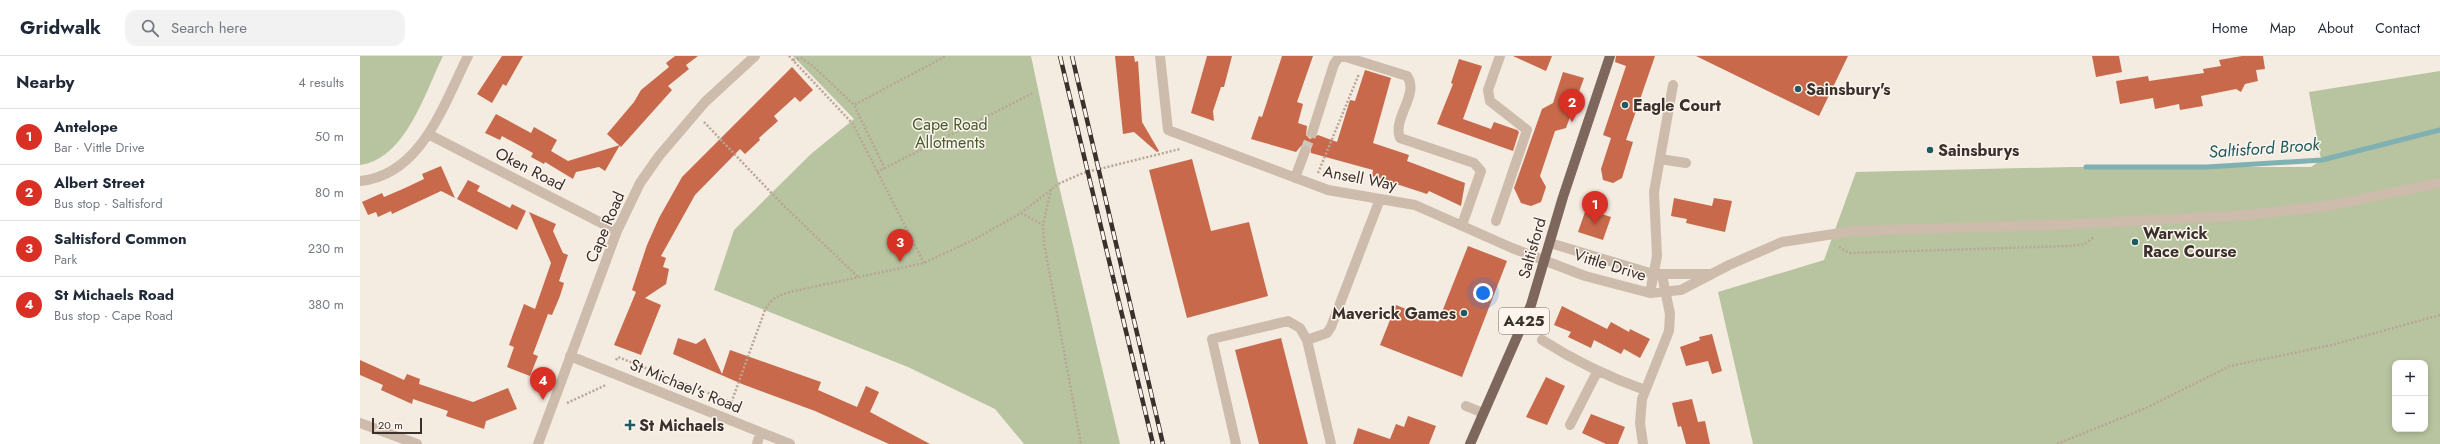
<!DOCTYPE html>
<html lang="en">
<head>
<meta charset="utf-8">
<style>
	body { margin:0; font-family:Jost,sans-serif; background:#f2f2f3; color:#1f2937 }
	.controls { position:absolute; right:12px; bottom:12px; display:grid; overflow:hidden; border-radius:8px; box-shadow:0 2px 6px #0003 }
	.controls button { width:36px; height:36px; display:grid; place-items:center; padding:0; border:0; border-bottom:1px solid #e0e1e3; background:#fff; color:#1f2937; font:20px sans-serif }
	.scale { position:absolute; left:12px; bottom:10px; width:50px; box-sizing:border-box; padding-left:4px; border:2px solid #3b302b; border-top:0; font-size:11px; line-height:14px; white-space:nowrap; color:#3b302b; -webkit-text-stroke:3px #fbf5ee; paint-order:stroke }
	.you { position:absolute; left:1123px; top:237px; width:14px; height:14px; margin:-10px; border:3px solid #fff; border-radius:50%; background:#1a73e8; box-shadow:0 0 0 6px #1a73e833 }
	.badge { display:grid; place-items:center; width:26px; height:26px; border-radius:50%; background:#d93025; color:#fff; font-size:13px; font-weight:700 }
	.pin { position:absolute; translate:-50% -33px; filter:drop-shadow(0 1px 2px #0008) }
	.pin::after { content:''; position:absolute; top:21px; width:14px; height:12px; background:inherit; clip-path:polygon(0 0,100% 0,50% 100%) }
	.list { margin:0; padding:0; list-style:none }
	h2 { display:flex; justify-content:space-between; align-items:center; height:52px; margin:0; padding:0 16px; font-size:17px }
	h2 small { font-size:13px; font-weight:400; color:#747a83 }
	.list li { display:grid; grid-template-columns:26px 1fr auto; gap:12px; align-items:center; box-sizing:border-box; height:56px; padding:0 16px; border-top:1px solid #e0e1e3 }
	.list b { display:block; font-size:15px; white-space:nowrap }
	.list p { margin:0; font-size:13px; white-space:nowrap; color:#747a83 }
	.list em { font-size:13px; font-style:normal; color:#747a83 }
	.icon { flex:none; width:22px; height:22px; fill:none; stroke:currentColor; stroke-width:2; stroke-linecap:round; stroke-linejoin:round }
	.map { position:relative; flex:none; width:2080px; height:388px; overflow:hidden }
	header { display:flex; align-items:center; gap:24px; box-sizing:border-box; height:56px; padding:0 20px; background:#fff; border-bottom:1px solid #e0e1e3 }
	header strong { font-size:19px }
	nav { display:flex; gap:22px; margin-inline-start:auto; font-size:14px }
	.search { width:280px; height:36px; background:#f2f2f3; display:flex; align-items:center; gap:10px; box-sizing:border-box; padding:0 14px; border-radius:12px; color:#747a83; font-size:15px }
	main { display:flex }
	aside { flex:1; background:#fff }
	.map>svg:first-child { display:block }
	.green { fill:#b8c4a0; fill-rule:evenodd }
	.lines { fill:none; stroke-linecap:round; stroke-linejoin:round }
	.stream { stroke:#7fb0b2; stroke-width:5 }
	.building { fill:#c8694b }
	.minor-tunnel { stroke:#cfc6bd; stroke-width:10; stroke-dasharray:10 5; stroke-linecap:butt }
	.path { stroke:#b9a596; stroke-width:2.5; stroke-dasharray:2 2; stroke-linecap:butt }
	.minor { stroke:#cdbbac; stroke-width:10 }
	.major { stroke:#7d675c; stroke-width:10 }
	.rail-casing { stroke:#3b302b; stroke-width:4.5 }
	.rail { stroke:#fbf5ee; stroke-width:3; stroke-dasharray:9; stroke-linecap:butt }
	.poi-dot { fill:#1f5a5e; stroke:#fbf5ee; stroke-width:1.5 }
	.labels { text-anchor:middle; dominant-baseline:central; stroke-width:3; stroke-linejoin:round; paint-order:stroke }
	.shield { fill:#fbf5ee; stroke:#756b66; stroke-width:1 }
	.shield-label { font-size:15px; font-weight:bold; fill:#3b302b }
	.poi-label { font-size:16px; font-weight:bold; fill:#3b302b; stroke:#fbf5ee; text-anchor:start }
	.park-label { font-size:16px; fill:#4a5a2e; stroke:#fbf5ee }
	.street-label { font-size:16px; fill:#3b302b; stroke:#fbf5ee }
	.water-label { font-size:17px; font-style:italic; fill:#1f5a5e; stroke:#fbf5ee }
</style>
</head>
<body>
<header>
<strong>Gridwalk</strong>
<div class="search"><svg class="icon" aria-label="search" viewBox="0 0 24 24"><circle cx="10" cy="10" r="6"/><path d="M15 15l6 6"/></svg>Search here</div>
<nav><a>Home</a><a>Map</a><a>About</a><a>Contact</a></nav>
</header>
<main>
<aside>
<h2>Nearby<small>4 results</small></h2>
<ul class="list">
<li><span class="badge">1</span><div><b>Antelope</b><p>Bar · Vittle Drive</p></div><em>50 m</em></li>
<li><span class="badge">2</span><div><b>Albert Street</b><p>Bus stop · Saltisford</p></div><em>80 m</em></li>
<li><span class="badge">3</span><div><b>Saltisford Common</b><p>Park</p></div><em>230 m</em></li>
<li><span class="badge">4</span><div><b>St Michaels Road</b><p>Bus stop · Cape Road</p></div><em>380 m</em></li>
</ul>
</aside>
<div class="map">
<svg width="2080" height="388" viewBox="0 0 2080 388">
	<rect width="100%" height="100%" fill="#f4ebe1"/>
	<path class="green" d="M0,0H83C65,36 46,103 0,109Z
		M433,0H671L695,113L760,388H664L635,353L548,311L354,234L374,174L452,97L494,63Z
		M2080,15V388H1393L1358,236L1464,204L1496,116L1711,111H1951L1961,104L1949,36ZM2035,307H2065V373H2035Z"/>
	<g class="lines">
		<path class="stream" d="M1726,111H1847L1962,104L2080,74"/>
	</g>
	<path class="building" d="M142,0H163L146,30L143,28L132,47L117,38Z
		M315,0H338L326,9L329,13L308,30L312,34L261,91L247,78L274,46L281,34L309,11L306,7Z
		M755,0H774L775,6L778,5L782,66L799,95L797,96L774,76L763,78Z
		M847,0H872L864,31H861L853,55L854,65L831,57Z
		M922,0H953L937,46L943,48L938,67L947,70L946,79L950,83L958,79L977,86L990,44L995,45L1005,14L1031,22L1013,87L1049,99L1047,105L1105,127L1101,150L1069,135L1067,138L1012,120L1013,114L951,97L950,91L947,89L941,90L936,96L891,83L899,60L902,61Z
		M1153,0H1192L1186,15Z
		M1256,0H1295L1266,84L1273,86L1262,122L1253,127L1243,124L1241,113L1251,82L1243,79L1266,10L1255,6Z
		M1336,0H1488L1459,60Z
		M1732,0H1759L1762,16L1736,21Z
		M1882,0H1903L1905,13L1896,14L1898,25L1885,28L1881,36L1876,33L1841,40L1843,50L1820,54L1819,48L1795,53L1793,42L1760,48L1756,25L1788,20L1789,25L1844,17L1843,13L1861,10L1859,4Z
		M1099,3L1122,10L1103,63L1131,73L1134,66L1157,74L1159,76L1153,95L1077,68L1093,28L1091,27Z
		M432,11L453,34L440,46L435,41L414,60L418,65L399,82L400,84L385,98L380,93L335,139L301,200L306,202L303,211L309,213L306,228L285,242L301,249L281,299L254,289L276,236L272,234L287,189L299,162L322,121Z
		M1203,16L1224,22L1206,72L1195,75L1180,120L1186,131L1181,146L1171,150L1161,147L1154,132L1182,53L1193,47Z
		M136,58L171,77L174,71L197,84L191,95L208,105L260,89L245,115L239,111L216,116L213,123L185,106L184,108L171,101L173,97L142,80L140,84L125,77Z
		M832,103L851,175L889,166L908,240L827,262L789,114Z
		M81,110L95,142L81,135L32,158L31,155L18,161L16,156L8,159L2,146L22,137L24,141L45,132L64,123L62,118Z
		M108,124L120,130L117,135L150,152L152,148L166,155L157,174L97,143Z
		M1314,142L1352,150L1354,142L1372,145L1365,176L1326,167L1327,163L1311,160Z
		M1226,153L1251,161L1243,184L1218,176Z
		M169,156L196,168L193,175L203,197L208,199L199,225L204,227L200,240L192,259L188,258L173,298L178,300L170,320L147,311L154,291L149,289L164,248L175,253L191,207Z
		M1108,190L1147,205L1102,321L1020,289L1036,249L1078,266Z
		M1202,250L1247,273L1251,266L1269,276L1270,273L1290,283L1280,302L1264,293L1261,298L1234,284L1231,292L1208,281L1211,276L1194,269Z
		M1352,278L1362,315L1352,318L1348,305L1326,310L1320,291L1340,284L1339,281Z
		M318,282L336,288L345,282L362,318L370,294L461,326L458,334L497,351L506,330L519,336L510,356L570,388H529L455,355L382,328L313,298Z
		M921,282L948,388H899L875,294Z
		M0,304L44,324L47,318L60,323L59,328L113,346L148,332L157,353L126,365L124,373L86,360L88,355L53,343L52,348L21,334L23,329L0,319Z
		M1186,321L1205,330L1187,369L1166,361Z
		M1332,343L1338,366L1345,365L1350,388H1326L1321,370L1318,371L1312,347Z
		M1231,358L1265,371L1258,388H1246L1222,377Z
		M1048,360L1076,370L1069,388H993L998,372L1030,383L1036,368L1044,371Z"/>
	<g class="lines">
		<path class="minor-tunnel" d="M945,95L952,77"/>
		<path class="path" d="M429,0L493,68L564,207
			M433,4L441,2L453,10L494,49
			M344,66L421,147L498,221
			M525,113L494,49L586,0
			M517,116L673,37
			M958,117L999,18
			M691,133L683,169L684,187L721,388
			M661,157L683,169
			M1479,191L1490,197L1709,190L1725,188L1734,181
			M256,304L258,301L371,346
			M207,347L246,329
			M370,350L405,254C411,241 422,238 434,235L564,207L615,183L661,157L698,128L723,117L820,93
			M1697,388L1786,352L1870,310L1972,289L2080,259"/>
		<path class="minor" d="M800,0L808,74L968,134L1055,149L1152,192L1225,220L1290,237L1321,234L1369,209L1422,186L1493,175L1716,168L1887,159L1967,150L2080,127
			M952,77L974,8L979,1H986L1047,20C1060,38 1032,62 1040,82L1114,107L1121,115L1102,169
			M68,78L257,175
			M1300,103L1326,107
			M935,122L945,95
			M0,125C62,119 84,47 108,0
			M1136,165L1167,74L1130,45L1128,34L1140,0
			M1190,187L1293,218H1349
			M1290,237L1297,200L1294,136L1313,29
			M947,284L967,277L971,271L1020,143
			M1182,284C1215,305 1248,321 1285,334
			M210,300L430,388
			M1106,350L1123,357
			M0,367L57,388
			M1210,369L1237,316
			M178,388L257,175L280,127L299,100L345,46L395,0
			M397,388L400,377
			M876,388L852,283L928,265L940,272L947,284L971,388
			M1283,388L1280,367L1282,343L1309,275L1310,258L1302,219"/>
		<path class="major" d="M1110,388L1171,249L1203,141L1250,0"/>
		<g class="rail-casing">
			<path id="rail" d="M700,0L793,388
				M712,0L803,388"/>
		</g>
		<use href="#rail" class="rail"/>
	</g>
	<g class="poi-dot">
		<circle cx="1438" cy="33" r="4"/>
		<circle cx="1265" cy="49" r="4"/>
		<circle cx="1570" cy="94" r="4"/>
		<circle cx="1775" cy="186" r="4"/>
		<circle cx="1104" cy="257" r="4"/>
		<path d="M268 363h4v4h4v4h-4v4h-4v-4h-4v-4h4z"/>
	</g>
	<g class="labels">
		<rect class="shield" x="1139" y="252" width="50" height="26" rx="3"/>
		<g class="shield-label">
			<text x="1164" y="265">A425</text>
		</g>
		<g class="poi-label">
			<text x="1446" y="33">Sainsbury's</text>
			<text x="1273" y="49">Eagle Court</text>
			<text x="1578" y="94">Sainsburys</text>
			<text x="1783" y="177">Warwick<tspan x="1783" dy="18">Race Course</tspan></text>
			<text x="1096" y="257" text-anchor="end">Maverick Games</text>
			<text x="279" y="369">St Michaels</text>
		</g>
		<g class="park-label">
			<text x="590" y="68">Cape Road<tspan x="590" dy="18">Allotments</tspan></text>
		</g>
		<g class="street-label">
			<text transform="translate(170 113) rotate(27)">Oken Road</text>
			<text transform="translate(1000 122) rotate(11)">Ansell Way</text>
			<text transform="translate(245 171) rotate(-67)">Cape Road</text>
			<text transform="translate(1172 192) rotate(-74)">Saltisford</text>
			<text transform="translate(1250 209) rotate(17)">Vittle Drive</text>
			<text transform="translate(326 330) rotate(22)">St Michael's Road</text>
		</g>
		<g class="water-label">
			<text transform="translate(1904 92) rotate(-4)">Saltisford Brook</text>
		</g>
	</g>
</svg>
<div class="controls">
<button>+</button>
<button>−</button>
</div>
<div class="scale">20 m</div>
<div class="you"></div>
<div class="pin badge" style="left:1235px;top:168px">1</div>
<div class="pin badge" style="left:1212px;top:66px">2</div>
<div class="pin badge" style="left:540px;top:206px">3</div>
<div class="pin badge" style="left:183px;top:344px">4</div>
</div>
</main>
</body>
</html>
